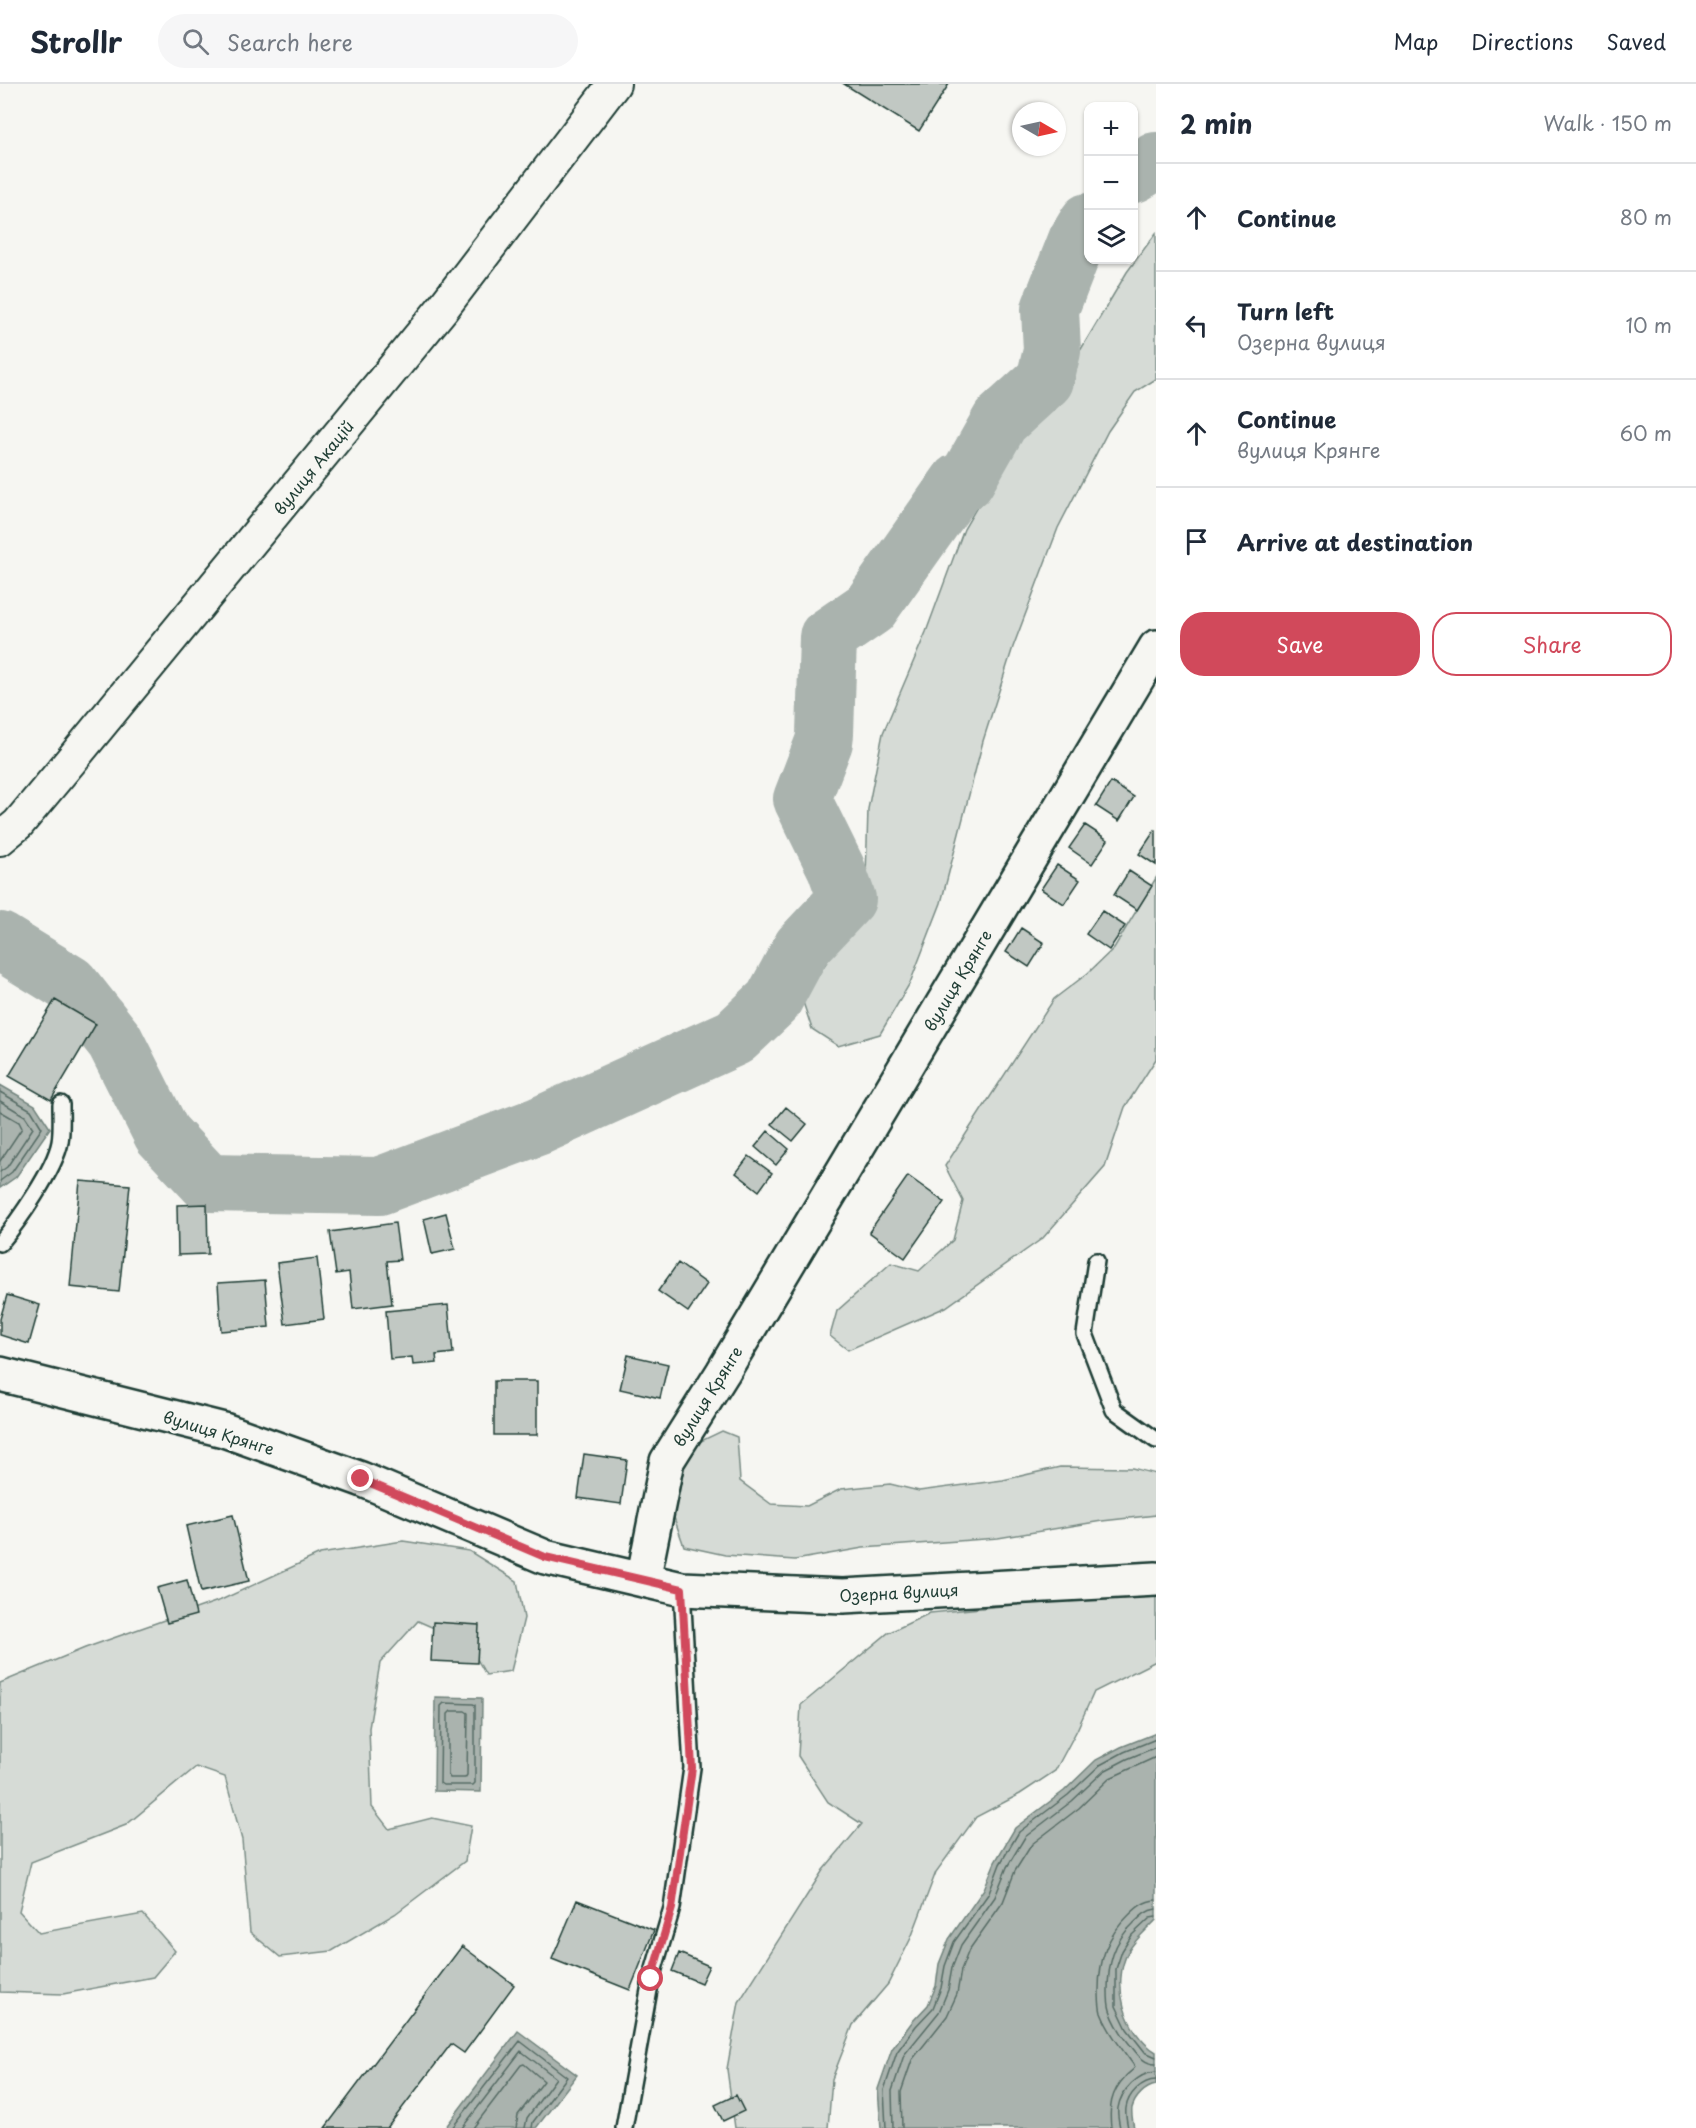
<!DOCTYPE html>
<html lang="en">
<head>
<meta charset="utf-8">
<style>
	body { margin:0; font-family:"Playpen Sans",sans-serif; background:#f6f6f7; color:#1f2937 }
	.controls { position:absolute; right:18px; top:18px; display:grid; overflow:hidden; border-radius:12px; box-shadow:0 2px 4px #0004 }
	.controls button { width:54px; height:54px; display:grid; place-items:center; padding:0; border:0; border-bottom:2px solid #e0e1e3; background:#fff; color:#1f2937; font:30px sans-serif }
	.compass { position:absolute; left:1012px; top:18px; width:54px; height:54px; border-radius:50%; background:#fff; box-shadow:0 2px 4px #0004; rotate:99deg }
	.stop { position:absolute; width:18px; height:18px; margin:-14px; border:4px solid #d1495b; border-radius:50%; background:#fff }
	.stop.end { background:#d1495b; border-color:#fff; box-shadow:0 2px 6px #0008 }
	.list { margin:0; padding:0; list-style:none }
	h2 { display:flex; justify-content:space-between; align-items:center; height:78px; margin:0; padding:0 24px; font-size:26px }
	h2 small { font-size:20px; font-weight:400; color:#747a83 }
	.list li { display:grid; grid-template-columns:39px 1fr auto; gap:18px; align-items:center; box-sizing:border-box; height:108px; padding:0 24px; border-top:2px solid #e0e1e3 }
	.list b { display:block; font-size:22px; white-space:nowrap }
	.list p { margin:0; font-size:20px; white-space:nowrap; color:#747a83 }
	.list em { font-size:20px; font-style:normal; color:#747a83 }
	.actions { display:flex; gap:12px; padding:18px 24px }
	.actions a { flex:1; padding:14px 0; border:2px solid #d1495b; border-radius:24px; text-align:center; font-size:21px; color:#d1495b }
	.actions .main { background:#d1495b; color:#fff }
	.icon { flex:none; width:33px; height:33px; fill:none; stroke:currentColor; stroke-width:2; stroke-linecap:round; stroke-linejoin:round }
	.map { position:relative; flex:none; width:1156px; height:2044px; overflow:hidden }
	header { display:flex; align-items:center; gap:36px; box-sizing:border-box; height:84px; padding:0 30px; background:#fff; border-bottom:2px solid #e0e1e3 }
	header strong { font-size:28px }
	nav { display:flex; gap:33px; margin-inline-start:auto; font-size:21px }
	.search { width:420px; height:54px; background:#f6f6f7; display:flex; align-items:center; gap:15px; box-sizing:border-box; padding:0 21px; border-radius:33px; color:#747a83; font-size:22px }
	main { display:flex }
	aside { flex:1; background:#fff }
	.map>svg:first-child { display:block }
	.green { fill:#d6dbd6; stroke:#7a8c85; stroke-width:1.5 }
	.water { fill:#aab3ae; stroke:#72847d; stroke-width:1.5 }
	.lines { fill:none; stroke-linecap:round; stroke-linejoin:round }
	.shore { stroke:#576c65; stroke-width:1.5 }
	.river { stroke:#aab3ae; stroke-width:58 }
	.building { fill:#c1c8c3; stroke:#1f3d34; stroke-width:1.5 }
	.service-casing { stroke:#1f3d34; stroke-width:20 }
	.minor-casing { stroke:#1f3d34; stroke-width:36 }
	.tertiary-casing { stroke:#1f3d34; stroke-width:38 }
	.service { stroke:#f6f6f2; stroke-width:15 }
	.minor { stroke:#f6f6f2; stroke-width:32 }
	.tertiary { stroke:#f6f6f2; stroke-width:33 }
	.route { stroke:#d1495b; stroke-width:8 }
	.labels { text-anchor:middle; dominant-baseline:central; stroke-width:6; stroke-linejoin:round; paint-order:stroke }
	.street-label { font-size:16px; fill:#1f3d34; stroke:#f6f6f2 }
</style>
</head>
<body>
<header>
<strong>Strollr</strong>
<div class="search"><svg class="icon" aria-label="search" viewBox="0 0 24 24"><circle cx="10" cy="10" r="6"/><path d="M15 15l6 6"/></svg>Search here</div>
<nav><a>Map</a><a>Directions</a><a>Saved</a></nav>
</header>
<main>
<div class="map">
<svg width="1156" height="2044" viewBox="0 0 1156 2044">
	<rect width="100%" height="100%" fill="#f6f6f2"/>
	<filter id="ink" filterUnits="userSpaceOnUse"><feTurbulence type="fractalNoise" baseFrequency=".0167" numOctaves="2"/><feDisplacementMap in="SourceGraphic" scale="12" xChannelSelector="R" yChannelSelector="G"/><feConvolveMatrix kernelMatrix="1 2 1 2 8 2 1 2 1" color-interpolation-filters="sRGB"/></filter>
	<g filter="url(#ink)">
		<path class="green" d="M1156,149V295L1135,308L1108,347L1058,444L1013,563L983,657L941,819L910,899L880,950L838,962L812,945L802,915L836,864L866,793L868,725L883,649L926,548L964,445L1022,346L1071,282L1127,188Z
			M1156,794V975L1125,1023L1105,1083L1043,1154L946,1223L848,1266L830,1252L837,1227L891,1179L919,1187L953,1156L963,1117L945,1082L1054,915L1088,889L1114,864Z
			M722,1347L737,1353L740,1397L771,1420L807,1422L841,1405L890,1400L919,1407L1003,1396L1060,1383L1132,1384L1156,1390V1431L1102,1437L998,1454L863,1464L795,1476L725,1471L684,1462L672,1428L677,1390L699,1358Z
			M403,1457L469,1467L517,1497L524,1534L511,1587L486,1591L468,1559L418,1537L380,1579L369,1644L372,1723L389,1745L432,1734L471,1742L465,1777L395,1830L332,1867L280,1873L250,1848L242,1756L225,1693L196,1683L126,1741L31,1778L19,1827L39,1849L143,1830L175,1867L153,1893L63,1910L0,1908V1599L85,1564L221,1516L320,1470Z
			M1156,1507V1577L1094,1608L1077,1646L1055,1687L1020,1710L976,1733L936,1788L911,1854L888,1900L853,1941L832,1995L828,2044H735L727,1985L739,1918L823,1786L862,1740L828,1718L798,1672L801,1621L888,1549L930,1529Z"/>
		<path class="water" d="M0,1001L35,1021L50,1044L16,1093L0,1104Z
			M435,1613L482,1614L481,1708L434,1707Z
			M1156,1649V1836C1146,1847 1135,1855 1128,1868C1111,1900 1125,1949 1156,1968V2001C1145,2003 1135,2013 1132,2024C1131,2030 1133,2038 1134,2044H881L878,2005L892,1965L912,1938L928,1921L936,1902L939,1880L949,1855L984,1805L995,1778L1015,1744L1064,1707L1096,1676L1121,1663Z
			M518,1947L577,1991L536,2044H445Z"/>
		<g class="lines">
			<path class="shore" d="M0,1008L31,1026L42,1044L12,1088L0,1097
				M0,1017L25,1032L33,1044L7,1083L0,1088
				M0,1027L19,1038L22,1044L0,1077
				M444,1619L473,1620L475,1621V1699L473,1701H443L440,1699L441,1622Z
				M451,1627H465L468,1629L467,1691L465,1694H450L448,1691V1630Z
				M1156,1825C1146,1826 1140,1833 1133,1840C1113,1858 1108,1881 1108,1907C1108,1913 1108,1920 1110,1926C1114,1939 1122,1951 1131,1962C1138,1971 1144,1980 1156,1980
				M1156,1833L1150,1834L1132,1851L1122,1867L1116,1885V1922L1127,1945L1145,1968L1156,1973
				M452,2044L520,1957L567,1993L533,2038L532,2044
				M462,2044L521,1967L556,1994L527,2034L525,2044
				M473,2044L521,1981L524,1980L544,1997L518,2031L516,2044
				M886,2044L884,2006L897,1968L916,1942L933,1924L941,1904L945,1882L954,1858L989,1809L1000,1780L1019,1748L1068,1711L1100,1681L1124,1668L1156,1655
				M893,2044L892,2007L904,1971L939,1928L948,1906L952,1884L961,1861L995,1813L1007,1783L1025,1753L1072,1717L1104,1687L1127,1675L1156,1663
				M902,2044L901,2008L912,1976L947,1932L957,1910L961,1886L969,1866L1003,1818L1015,1787L1032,1760L1079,1724L1110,1694L1156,1673
				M1111,2044C1109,2024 1110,2009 1125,1993C1128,1989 1133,1987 1135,1983C1123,1966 1109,1949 1101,1929C1099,1921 1099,1913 1099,1906C1099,1876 1107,1852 1129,1831C1137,1823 1144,1817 1156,1816
				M1120,2044C1119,2038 1117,2030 1118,2024C1121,2006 1138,1989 1156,1988
				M1128,2044C1127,2038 1125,2030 1126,2024C1128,2010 1142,1996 1156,1996"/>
			<path class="river" d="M1134,90L1156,77
				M0,857L70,900L115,957L162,1050L208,1099L379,1102L539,1042L735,953L773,917L802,863L847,815L836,784L802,715L824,658L825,650L828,553L870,524L959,398L966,397L1000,337L1045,296L1052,267L1050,225L1077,156L1088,138"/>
		</g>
		<path class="building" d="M844,0H949L919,47Z
			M1111,698L1134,713L1119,737L1096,722Z
			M1085,741L1108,756L1092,780L1069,764Z
			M1155,746L1156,747V781L1139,770Z
			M1057,781L1080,796L1064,820L1041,805Z
			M1129,787L1152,802L1137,826L1114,811Z
			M1102,827L1125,842L1109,866L1086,850Z
			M1021,844L1044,859L1029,883L1006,868Z
			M55,916L96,940L51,1016L9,992Z
			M786,1023L807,1040L793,1057L772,1040Z
			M768,1047L789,1065L776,1081L755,1063Z
			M749,1072L772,1089L759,1107L736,1089Z
			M908,1092L944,1118L905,1174L869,1148Z
			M80,1097L130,1101L119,1208L70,1203Z
			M207,1120L208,1170L178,1171L177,1121Z
			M446,1129L455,1165L432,1170L424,1135Z
			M395,1139L400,1176L387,1177L392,1220L353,1225L349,1188L336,1190L330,1148Z
			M317,1174L324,1235L285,1240L277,1179Z
			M678,1179L707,1200L688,1228L658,1207Z
			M265,1196L269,1243L221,1247L218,1199Z
			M7,1211L40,1221L29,1260L0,1251V1235Z
			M448,1221L453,1269L436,1271L437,1279L413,1281L412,1273L390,1275L386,1227Z
			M628,1271L668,1280L660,1314L620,1305Z
			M494,1297H537V1351H494Z
			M584,1370L627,1376L621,1420L578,1414Z
			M233,1431L249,1497L201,1508L186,1442Z
			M187,1496L196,1531L167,1539L157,1504Z
			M433,1538L479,1541L477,1579L431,1577Z
			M577,1816L654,1846L630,1906L552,1875Z
			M462,1862L514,1901L464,1969L451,1960L387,2044H325Z
			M679,1869L709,1882L701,1899L672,1887Z
			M736,2011L744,2027L723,2037L715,2021Z"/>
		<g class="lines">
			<g class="service-casing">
				<path id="service" d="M0,1159C18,1138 55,1085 60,1058C62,1046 61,1032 61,1020
					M1096,1177L1085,1250L1114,1326L1156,1356
					M624,2044L651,1895L672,1824L692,1684L682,1505"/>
			</g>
			<g class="minor-casing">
				<path id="minor" d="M0,755L18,740L69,679L442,225L614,0"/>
			</g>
			<g class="tertiary-casing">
				<path id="tertiary" d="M0,1290L224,1346L361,1395L545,1473L643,1496L667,1377L723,1288L1156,563
					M643,1496L682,1505L843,1512L1156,1495"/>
			</g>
			<use href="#service" class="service"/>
			<use href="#minor" class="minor"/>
			<use href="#tertiary" class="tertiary"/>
		</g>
	</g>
	<g class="lines" filter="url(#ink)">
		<path class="route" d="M361,1395L545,1473L682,1505L692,1684L672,1824L651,1895"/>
	</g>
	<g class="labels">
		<g class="street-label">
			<text transform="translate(313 383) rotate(-51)">вулиця Акацій</text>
			<text transform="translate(957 896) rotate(-59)">вулиця Крянге</text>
			<text transform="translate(707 1312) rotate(-58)">вулиця Крянге</text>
			<text transform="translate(219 1348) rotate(17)">вулиця Крянге</text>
			<text transform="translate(899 1508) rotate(-3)">Озерна вулиця</text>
		</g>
	</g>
</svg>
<div class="controls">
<button>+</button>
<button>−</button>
<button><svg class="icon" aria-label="layers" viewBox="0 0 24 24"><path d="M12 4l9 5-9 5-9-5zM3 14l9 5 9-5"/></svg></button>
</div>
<svg class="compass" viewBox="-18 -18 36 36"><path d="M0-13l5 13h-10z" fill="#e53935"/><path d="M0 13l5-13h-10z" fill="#747a83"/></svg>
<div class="stop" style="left:651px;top:1895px"></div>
<div class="stop end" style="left:361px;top:1395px"></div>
</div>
<aside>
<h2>2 min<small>Walk · 150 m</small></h2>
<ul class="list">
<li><svg class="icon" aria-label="ahead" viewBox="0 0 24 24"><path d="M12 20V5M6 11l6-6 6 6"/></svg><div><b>Continue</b></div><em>80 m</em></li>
<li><svg class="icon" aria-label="left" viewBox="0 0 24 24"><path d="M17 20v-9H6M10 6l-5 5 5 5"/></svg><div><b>Turn left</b><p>Озерна вулиця</p></div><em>10 m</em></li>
<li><svg class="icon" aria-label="ahead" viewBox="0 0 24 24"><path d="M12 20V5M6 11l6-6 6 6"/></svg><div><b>Continue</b><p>вулиця Крянге</p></div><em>60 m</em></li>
<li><svg class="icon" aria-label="arrive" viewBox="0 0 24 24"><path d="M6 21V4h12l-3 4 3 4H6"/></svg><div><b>Arrive at destination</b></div></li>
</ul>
<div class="actions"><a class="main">Save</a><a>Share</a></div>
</aside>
</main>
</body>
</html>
